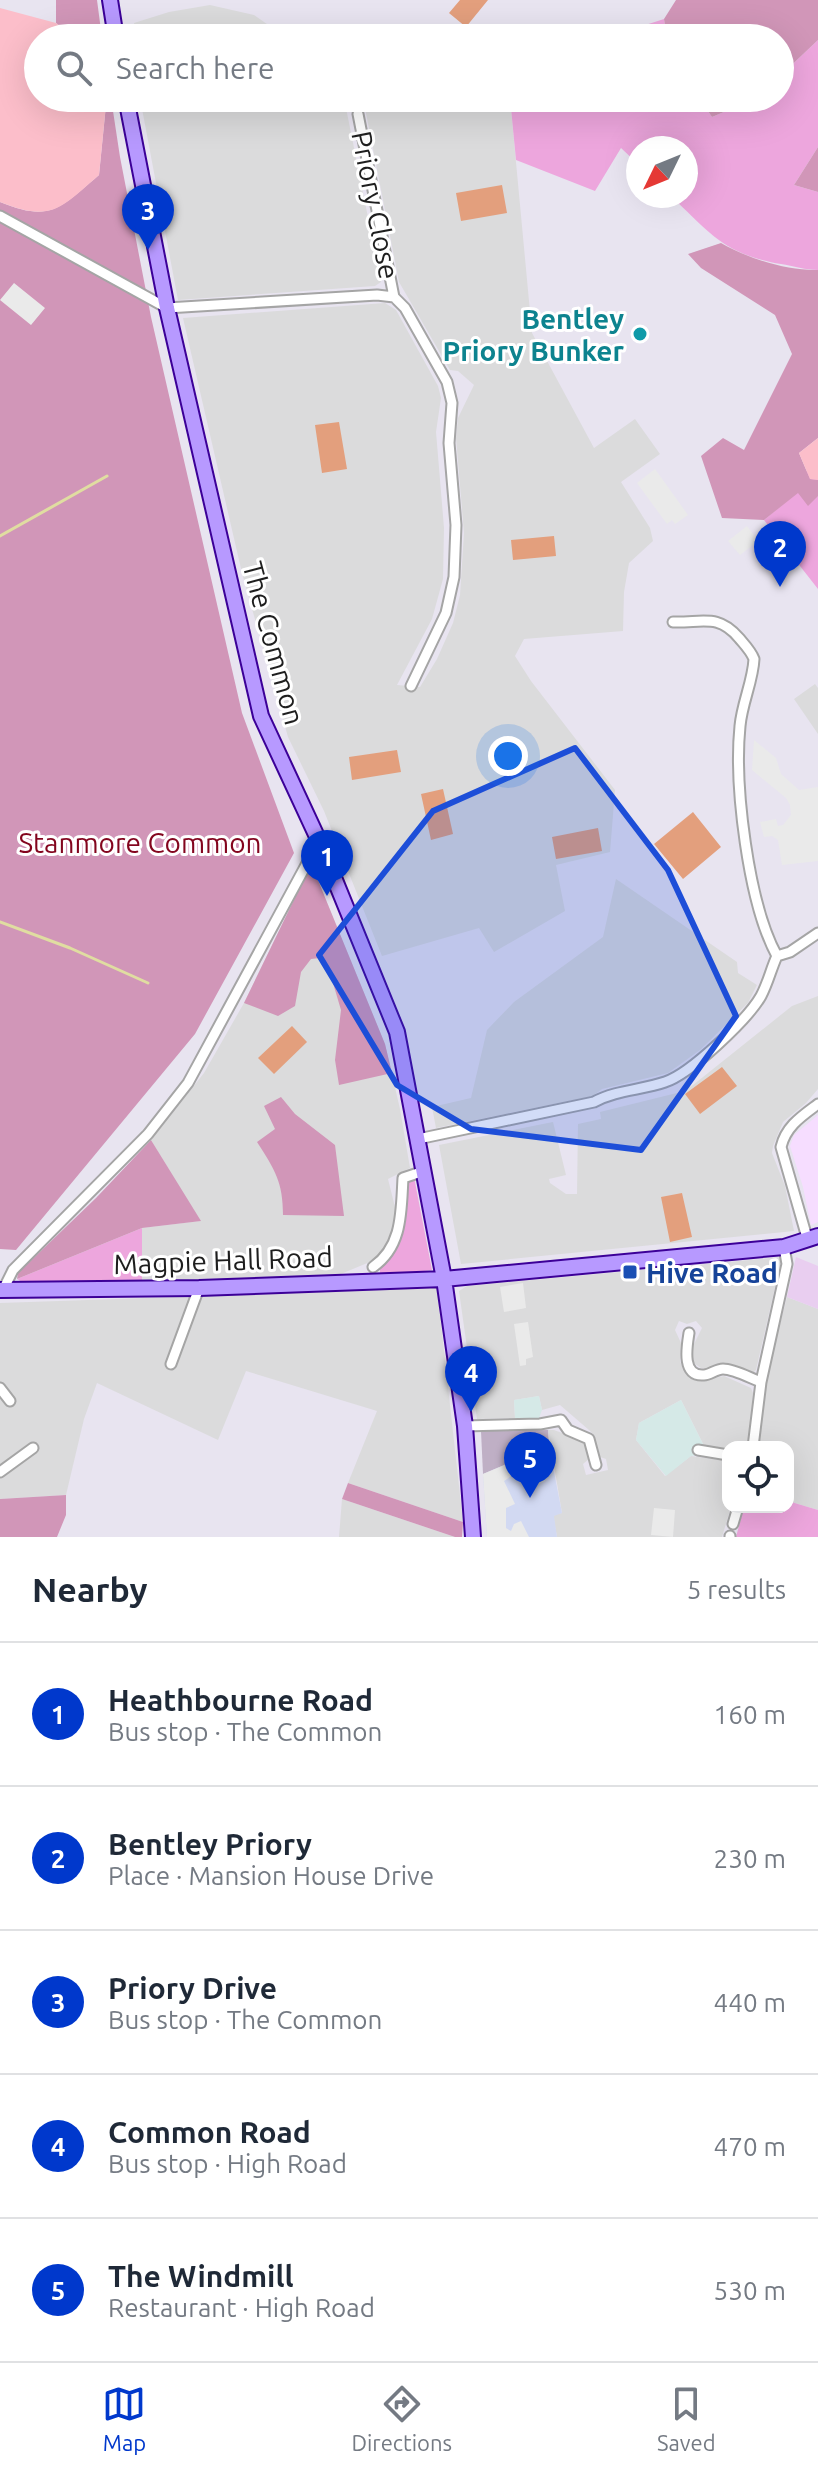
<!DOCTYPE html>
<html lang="en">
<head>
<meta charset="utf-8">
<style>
	body { margin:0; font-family:Ubuntu,sans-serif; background:#f2f2f3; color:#1f2937 }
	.controls { position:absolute; right:24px; bottom:24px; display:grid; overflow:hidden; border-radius:16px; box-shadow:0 8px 32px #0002 }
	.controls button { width:72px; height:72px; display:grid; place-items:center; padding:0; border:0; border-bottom:2px solid #e0e1e3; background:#fff; color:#1f2937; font:40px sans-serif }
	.compass { position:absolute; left:626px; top:136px; width:72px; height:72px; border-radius:50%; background:#fff; box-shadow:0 8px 32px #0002; rotate:227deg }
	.you { position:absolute; left:508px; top:756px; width:28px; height:28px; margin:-20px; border:6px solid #fff; border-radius:50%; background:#1a73e8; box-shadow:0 0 0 12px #1a73e833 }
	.badge { display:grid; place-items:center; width:52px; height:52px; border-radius:50%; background:#0038cc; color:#fff; font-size:26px; font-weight:700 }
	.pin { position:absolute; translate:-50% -66px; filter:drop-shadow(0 2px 4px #0008) }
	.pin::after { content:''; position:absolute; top:42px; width:28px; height:24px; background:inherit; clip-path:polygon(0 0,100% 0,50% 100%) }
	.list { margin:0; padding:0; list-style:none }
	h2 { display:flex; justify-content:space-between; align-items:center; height:104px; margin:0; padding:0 32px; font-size:34px }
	h2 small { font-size:26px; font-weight:400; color:#747a83 }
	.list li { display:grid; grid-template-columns:52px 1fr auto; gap:24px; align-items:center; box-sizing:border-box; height:144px; padding:0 32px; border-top:2px solid #e0e1e3 }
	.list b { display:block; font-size:30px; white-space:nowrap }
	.list p { margin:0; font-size:26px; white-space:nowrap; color:#747a83 }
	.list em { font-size:26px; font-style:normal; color:#747a83 }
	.icon { flex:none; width:44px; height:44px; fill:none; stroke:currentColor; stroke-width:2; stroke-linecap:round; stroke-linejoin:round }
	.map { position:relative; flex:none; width:818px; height:1537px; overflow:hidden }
	.search { position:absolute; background:#fff; box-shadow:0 8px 32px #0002; left:24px; right:24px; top:24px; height:88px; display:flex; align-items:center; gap:20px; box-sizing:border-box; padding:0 28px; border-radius:44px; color:#747a83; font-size:30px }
	.sheet { height:824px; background:#fff }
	nav { display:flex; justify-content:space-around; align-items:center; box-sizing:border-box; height:112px; border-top:2px solid #e0e1e3; background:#fff; font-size:22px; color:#747a83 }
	nav a { display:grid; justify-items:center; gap:4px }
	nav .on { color:#0038cc }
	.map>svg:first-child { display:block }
	.residential { fill:#dbdbdc }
	.commercial { fill:#d2d9f2 }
	.industrial { fill:#d5e9e7 }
	.education { fill:#f6ddff }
	.construction { fill:#bfafc5 }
	.farmland { fill:#e9cef0 }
	.grass { fill:#eda6dd }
	.forest { fill:#d196b8 }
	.park { fill:#fcbeca }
	.pitch { fill:#e39f7d }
	.parking { fill:#eaeaea }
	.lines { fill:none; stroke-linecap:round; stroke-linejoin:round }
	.stream { stroke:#e0dda1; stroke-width:3 }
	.street-casing { stroke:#a5a5a5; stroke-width:13 }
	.primary-casing { stroke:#3c0098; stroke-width:18 }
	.street { stroke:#fff; stroke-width:9 }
	.primary { stroke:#b799ff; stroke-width:14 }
	.marked { fill:#1d4ed8; fill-opacity:0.2; stroke:#1d4ed8; stroke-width:6; stroke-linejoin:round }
	.culture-dot { fill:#0f9aa8; stroke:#fff; stroke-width:3 }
	.transit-dot { fill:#1a4fb4; stroke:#fff; stroke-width:3 }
	.labels { text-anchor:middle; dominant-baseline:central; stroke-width:6; stroke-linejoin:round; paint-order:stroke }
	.street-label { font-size:28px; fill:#1e1e1e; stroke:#fff }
	.culture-label { font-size:28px; font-weight:bold; fill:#0d838f; stroke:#fff; text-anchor:end }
	.park-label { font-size:28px; fill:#83051e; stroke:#fff }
	.transit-label { font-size:28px; font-weight:bold; fill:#164399; stroke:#fff; text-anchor:start }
</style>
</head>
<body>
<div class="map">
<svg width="818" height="1537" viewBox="0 0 818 1537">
	<rect width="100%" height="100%" fill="#e8e4f0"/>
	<path class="residential" d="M210,5L254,15L287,38H135L134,23L169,12Z
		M140,98H344L381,282L375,286L178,300Z
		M363,98H453L459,101L462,98H510L532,333L594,448L635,419L660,454L621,482L650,528L653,541L629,563L624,592L623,631L524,639L515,656L531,681L615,790L610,852L556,865L565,911L494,952L479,928L382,956L324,811L288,737L242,573L183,318L385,303L396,310L438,386L441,398L436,432L444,528L443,579L432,619L397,685L420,687L437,659L453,623L460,595L464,533L456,438L458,418L474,385L458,371L450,370L399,282Z
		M815,684L818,688V734L794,699Z
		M310,870L315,873L385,1044L400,1109L410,1168L388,1179L397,1215L391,1242L377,1259L336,1276L142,1280V1228L200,1221L151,1140L204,1073L244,1003L306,875Z
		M616,879L737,962L738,973L757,985L748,1003L700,1050L668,1073L602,1089L593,1096L436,1128L432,1107L471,1098L487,1030L514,1002L603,937Z
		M818,996V1089L806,1103L783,1122L773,1146L772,1153L785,1186L794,1231L461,1264L439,1145L553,1122L566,1175L549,1179L550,1183L566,1194H577L578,1124L601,1119L600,1112L681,1092L693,1085L792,1006Z
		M782,1257L756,1370L753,1373L723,1364L706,1369L701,1368L692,1362L691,1357L692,1348L702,1328L696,1321L687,1324L679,1321L675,1330L681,1343L680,1361L683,1369L690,1378L700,1381L724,1376L751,1388L753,1393L748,1447L728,1449L704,1446L681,1400L639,1423L636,1440L665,1476L691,1456L728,1461V1507H731L722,1537H557L553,1515L562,1513L548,1430H554L584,1441L589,1459L583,1464L586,1475L608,1470L606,1459L600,1457L594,1435L589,1430L560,1405L542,1410L539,1396L514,1400L515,1418L477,1419L459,1291L467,1286Z
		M437,1288L463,1522L348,1483L377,1411L246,1371L218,1440L97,1383L84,1419L66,1495L0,1499V1303Z
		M787,1297L818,1309V1510L788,1501V1447H756L763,1390Z
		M342,1499L455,1537H339Z"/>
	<path class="commercial" d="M549,1446L562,1513L554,1516L557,1537H487L483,1474Z"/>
	<path class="industrial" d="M539,1396L542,1410L539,1418H515L514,1400Z
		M681,1400L704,1446L697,1455L691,1456L666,1476L636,1440L639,1423Z"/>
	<path class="education" d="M818,1115V1222L811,1225L803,1187L790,1146L794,1135Z"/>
	<path class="construction" d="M548,1430L549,1446L483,1474L481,1431Z"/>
	<path class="farmland" d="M796,1257L818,1266V1309L787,1297Z"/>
	<path class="grass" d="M664,19L667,38H605Z
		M818,40V147L794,185L818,192V270C806,270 793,266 781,264C724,254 711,234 671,196H686V148H638V164L621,148L595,191L516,160L510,98H699L712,117L757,98H780V76Z
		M818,438V589L764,520L800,490Z
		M414,1177L432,1270L383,1276L380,1273V1269L400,1241L407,1181Z
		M142,1228V1280L24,1283L17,1279Z
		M788,1501L818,1510V1537H736L744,1507H788Z"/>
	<path class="forest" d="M56,0H97L102,38H77L56,23Z
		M676,0H818V40L780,76V38H667L664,19Z
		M103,98H111L120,157L151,317L242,713L294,853L195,1034L16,1250L0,1249V202C51,223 60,208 99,175L106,105Z
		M699,98H757L712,117Z
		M818,147V192L794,185Z
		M721,243C747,258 787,271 818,270V438L799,453L810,479L818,480V496L808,506L798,493L764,520L722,518L701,456L723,438L744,450L792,354L775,315L701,268L688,254Z
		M310,870L315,873L385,1044L392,1073L339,1085L335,1060L341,1010L330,973L320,958L311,959L301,972L295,1006L278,1016L244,1003L306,875Z
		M281,1097L295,1114L335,1145L344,1216L283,1215C283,1182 275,1170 257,1142L275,1129L264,1106Z
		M151,1140L201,1221L142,1228L17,1279L18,1273L96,1198Z
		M348,1483L463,1522L462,1537H455L342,1499Z
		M66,1495V1515L57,1537H0V1499Z"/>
	<path class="park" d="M0,8L56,23L77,38H38V98H103L106,105L99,175C61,208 52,223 0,202Z
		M818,438V480L810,479L799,453Z"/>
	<path class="pitch" d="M460,0H488L466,27L449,13Z
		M502,185L507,213L461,221L456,193Z
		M339,422L347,469L322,473L315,425Z
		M554,536L556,556L513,560L511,540Z
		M397,750L401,772L352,780L349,757Z
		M443,789L453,834L431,840L421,794Z
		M693,812L721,847L683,879L654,844Z
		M598,828L602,851L556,859L552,837Z
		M292,1026L307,1042L274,1074L258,1058Z
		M722,1067L737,1086L700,1114L685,1094Z
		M682,1193L692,1237L670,1242L661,1197Z"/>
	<path class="parking" d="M14,283L45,308L31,325L0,300Z
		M655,469L688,515L675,524L672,520L667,524L637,483Z
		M747,526L758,541L740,555L728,541Z
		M754,740L776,758L781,774L799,790L818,787V861L782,865L778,840L772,836L764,837L760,822L776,819L778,826L783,825L791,815L790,805L786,798L752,770Z
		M523,1283L526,1308L504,1312L500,1287Z
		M528,1322L533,1357L526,1359V1365L520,1366L514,1324Z
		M531,1454L545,1481L534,1486L530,1479L525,1482L519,1471L504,1481L515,1504L506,1508V1528L511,1531L514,1524L521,1521L529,1537H487L483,1474Z
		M654,1508L675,1510L673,1537L651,1535Z"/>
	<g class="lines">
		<path class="stream" d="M0,536L107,476
			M0,922L70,948L148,983"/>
		<g class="street-casing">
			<path id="street" d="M358,114L394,297
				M0,216L167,308L377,295L394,297L405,308L447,382L452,403L449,443L456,525L454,577L446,613L411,686
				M777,956L790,952L818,933
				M418,1139L594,1102C616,1090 642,1090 665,1082C690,1074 748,1019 761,996C768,983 771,969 777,956C748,903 734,785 740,726C742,703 753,681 754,659C751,651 745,645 739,638C718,613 702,623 673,622
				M808,1241L781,1147C786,1126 802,1116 818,1104
				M373,1267C403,1246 401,1211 403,1178L424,1171
				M3,1290L13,1270L148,1134L188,1083L319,841
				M689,1333C687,1346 681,1377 704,1375C710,1375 716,1369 723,1369C734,1369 750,1378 761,1382
				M171,1364L199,1288
				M0,1388L10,1401
				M465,1426L540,1424L561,1420L568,1430L589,1439L596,1465
				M753,1447L761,1382L787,1264L784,1247
				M698,1450L728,1455
				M0,1472L33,1448
				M733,1524L738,1507
				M730,1537V1536"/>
		</g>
		<g class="primary-casing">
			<path id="primary" d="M110,0L116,38
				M126,98L167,308L261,716L319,841L397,1032L444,1279L465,1426L473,1537
				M0,1290L199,1288L444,1279L784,1247L818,1236"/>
		</g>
		<use href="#street" class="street"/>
		<use href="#primary" class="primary"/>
	</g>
	<path class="marked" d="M575,748L668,870L736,1016L641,1150L471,1129L397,1085L319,955L433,811Z"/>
	<circle class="culture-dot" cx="640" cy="334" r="8"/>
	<rect class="transit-dot" x="622" y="1264" width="16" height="16" rx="4"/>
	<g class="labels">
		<g class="street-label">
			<text transform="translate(376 205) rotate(79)">Priory Close</text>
			<text transform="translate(274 643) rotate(75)">The Common</text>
			<text transform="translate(223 1260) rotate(-2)">Magpie Hall Road</text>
		</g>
		<g class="culture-label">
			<text x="624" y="318">Bentley<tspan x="624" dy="32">Priory Bunker</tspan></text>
		</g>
		<g class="park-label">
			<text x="140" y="842">Stanmore Common</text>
		</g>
		<g class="transit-label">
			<text x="646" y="1272">Hive Road</text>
		</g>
	</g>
</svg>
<div class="controls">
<button><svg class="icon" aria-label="locate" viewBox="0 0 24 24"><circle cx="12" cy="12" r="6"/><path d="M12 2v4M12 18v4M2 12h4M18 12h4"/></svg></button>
</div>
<svg class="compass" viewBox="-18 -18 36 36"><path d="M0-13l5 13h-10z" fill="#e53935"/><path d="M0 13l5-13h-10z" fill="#747a83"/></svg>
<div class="you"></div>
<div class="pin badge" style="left:327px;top:896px">1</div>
<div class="pin badge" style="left:780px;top:587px">2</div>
<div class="pin badge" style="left:148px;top:250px">3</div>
<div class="pin badge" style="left:471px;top:1412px">4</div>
<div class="pin badge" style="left:530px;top:1498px">5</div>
<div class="search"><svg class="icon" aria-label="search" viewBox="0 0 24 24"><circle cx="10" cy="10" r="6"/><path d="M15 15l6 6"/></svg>Search here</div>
</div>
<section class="sheet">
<h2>Nearby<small>5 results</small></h2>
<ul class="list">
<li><span class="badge">1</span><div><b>Heathbourne Road</b><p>Bus stop · The Common</p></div><em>160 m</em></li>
<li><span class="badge">2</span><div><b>Bentley Priory</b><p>Place · Mansion House Drive</p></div><em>230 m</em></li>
<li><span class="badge">3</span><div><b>Priory Drive</b><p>Bus stop · The Common</p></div><em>440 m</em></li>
<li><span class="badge">4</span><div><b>Common Road</b><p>Bus stop · High Road</p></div><em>470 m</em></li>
<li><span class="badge">5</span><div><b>The Windmill</b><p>Restaurant · High Road</p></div><em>530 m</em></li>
</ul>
</section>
<nav>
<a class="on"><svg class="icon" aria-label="map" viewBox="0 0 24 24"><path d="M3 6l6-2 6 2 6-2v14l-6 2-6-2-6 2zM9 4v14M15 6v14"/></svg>Map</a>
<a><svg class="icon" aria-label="directions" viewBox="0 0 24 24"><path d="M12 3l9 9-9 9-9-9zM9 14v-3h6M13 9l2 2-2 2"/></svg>Directions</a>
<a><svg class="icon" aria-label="saved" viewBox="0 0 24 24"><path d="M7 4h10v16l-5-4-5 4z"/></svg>Saved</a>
</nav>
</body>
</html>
